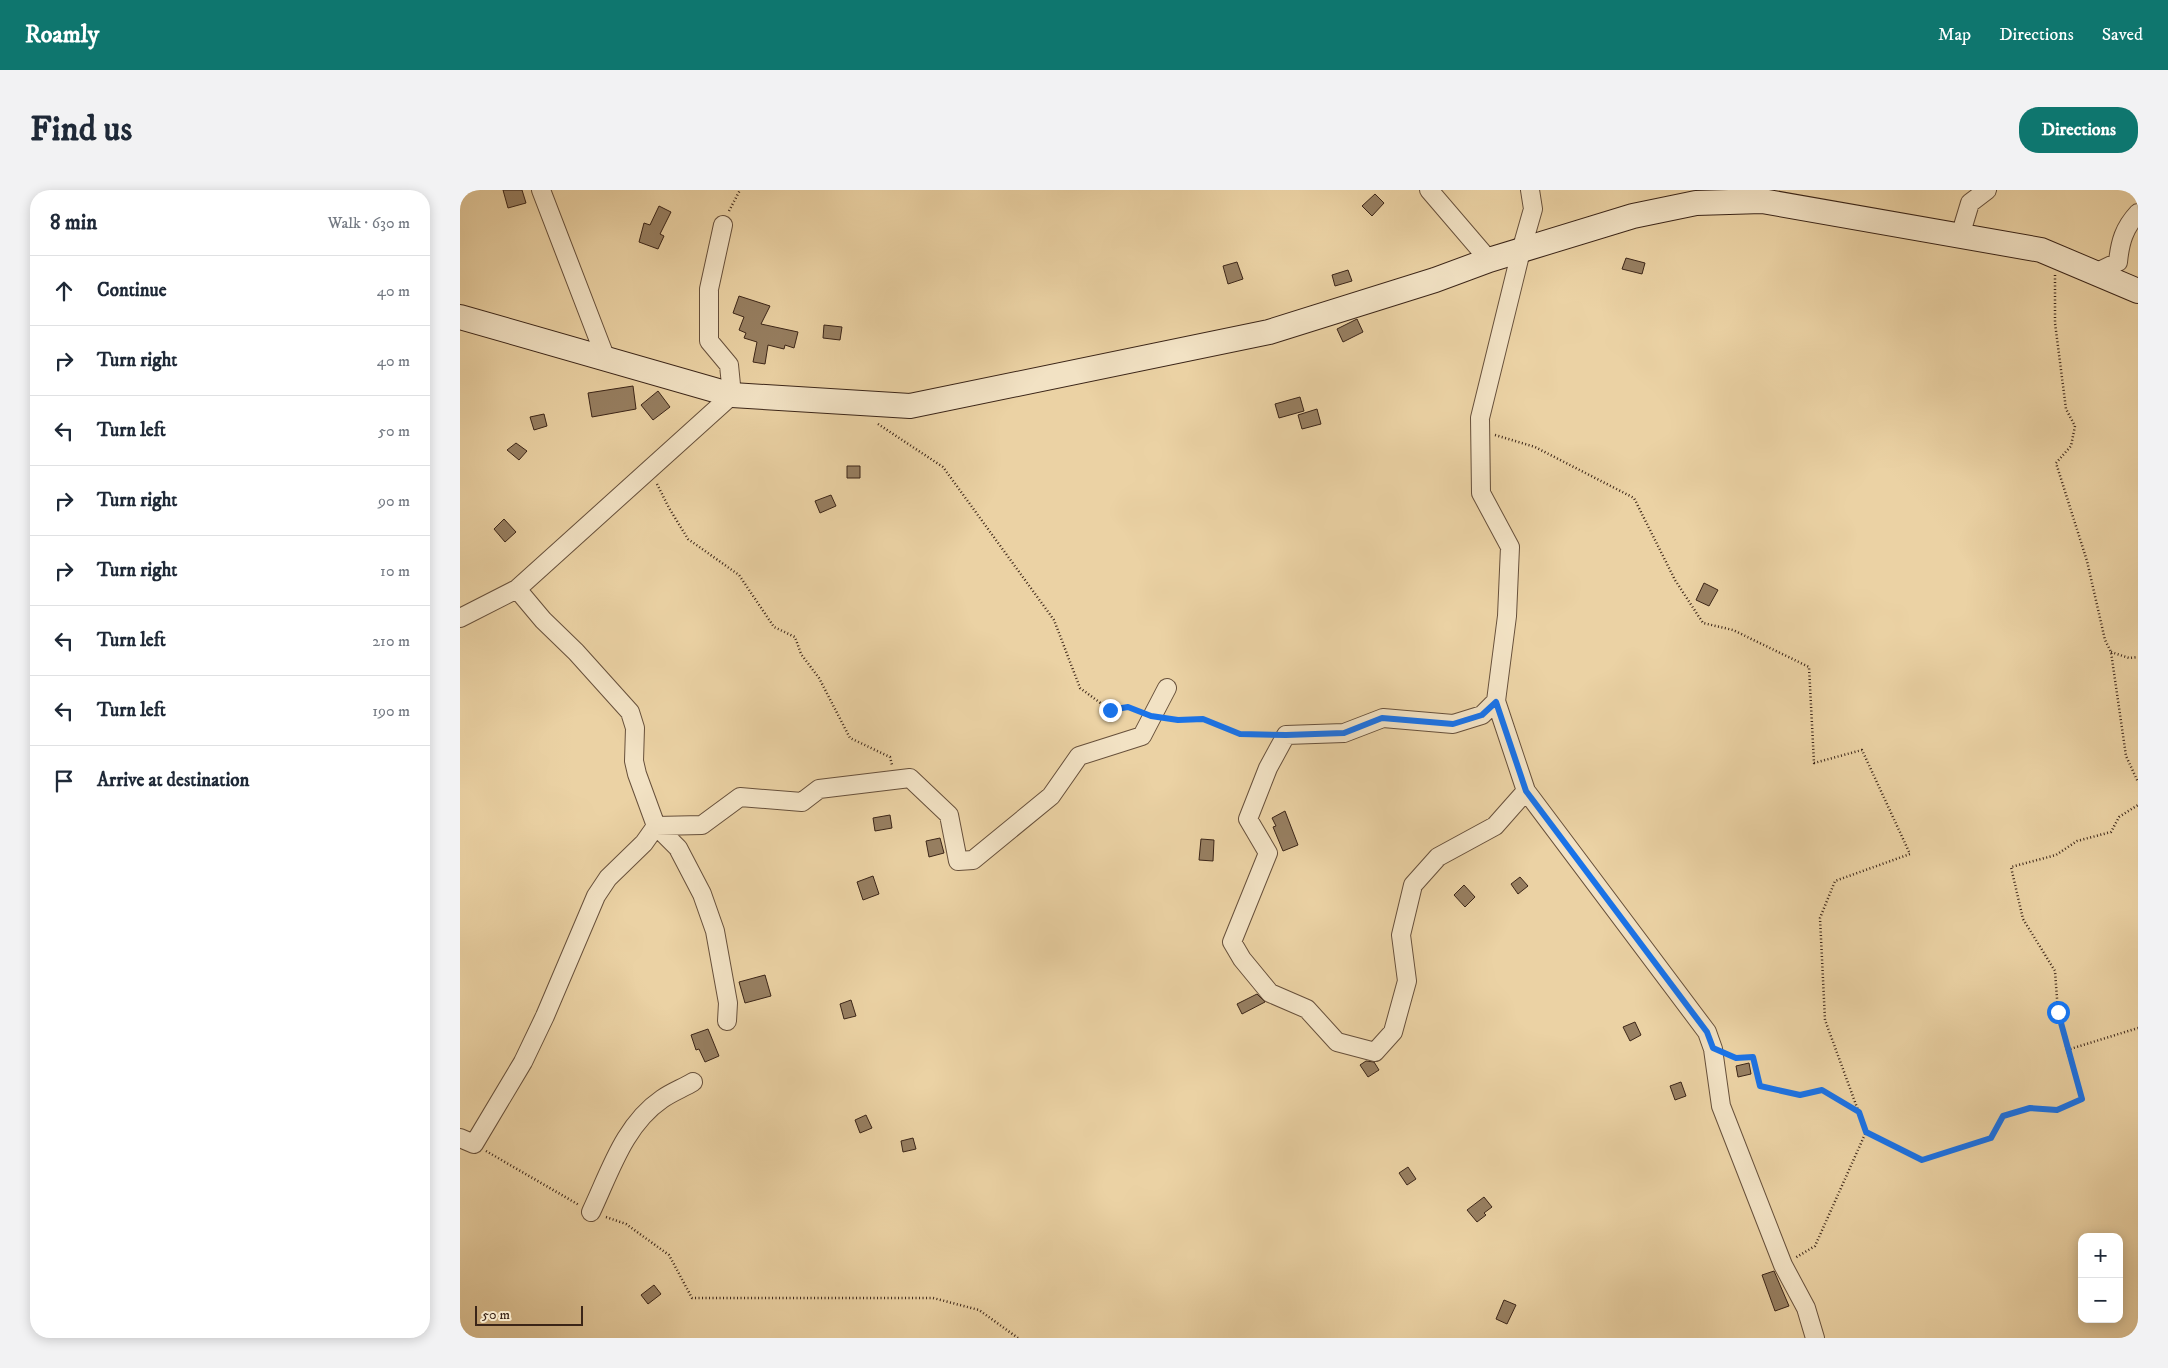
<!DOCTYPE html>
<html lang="en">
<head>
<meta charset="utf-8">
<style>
	body { margin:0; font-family:"IM FELL DW Pica",serif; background:#f2f2f3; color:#1f2937 }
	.controls { position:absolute; right:15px; bottom:15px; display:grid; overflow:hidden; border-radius:10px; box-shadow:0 2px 12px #0003 }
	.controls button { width:45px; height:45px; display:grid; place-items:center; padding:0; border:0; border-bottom:1px solid #e0e1e3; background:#fff; color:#1f2937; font:25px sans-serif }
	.scale { position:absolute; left:15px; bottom:12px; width:108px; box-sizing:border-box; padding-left:5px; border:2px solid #3b2518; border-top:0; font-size:14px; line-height:18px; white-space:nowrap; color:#3b2518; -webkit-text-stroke:4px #f2e2c4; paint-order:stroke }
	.stop { position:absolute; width:15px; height:15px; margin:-11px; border:4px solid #1a73e8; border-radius:50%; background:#fff }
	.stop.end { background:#1a73e8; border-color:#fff; box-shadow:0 1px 5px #0008 }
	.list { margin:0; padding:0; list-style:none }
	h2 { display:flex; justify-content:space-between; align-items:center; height:65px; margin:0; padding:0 20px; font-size:21px }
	h2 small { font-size:16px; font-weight:400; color:#747a83 }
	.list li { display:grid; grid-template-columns:32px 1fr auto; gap:15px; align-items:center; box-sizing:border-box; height:70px; padding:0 20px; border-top:1px solid #e0e1e3 }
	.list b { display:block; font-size:19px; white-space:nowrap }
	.list em { font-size:16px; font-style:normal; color:#747a83 }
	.icon { flex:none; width:28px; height:28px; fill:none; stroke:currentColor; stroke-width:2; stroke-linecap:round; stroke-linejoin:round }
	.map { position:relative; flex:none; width:1678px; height:1148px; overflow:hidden; border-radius:20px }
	header { display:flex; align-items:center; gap:30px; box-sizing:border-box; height:70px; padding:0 25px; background:#0f766e; color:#fff }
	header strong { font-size:24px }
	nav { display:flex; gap:28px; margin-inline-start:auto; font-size:18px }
	.intro { display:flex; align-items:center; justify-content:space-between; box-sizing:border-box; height:120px; padding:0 30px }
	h1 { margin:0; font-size:35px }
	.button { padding:12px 22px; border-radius:20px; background:#0f766e; color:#fff; font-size:18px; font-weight:700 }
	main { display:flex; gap:30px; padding:0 30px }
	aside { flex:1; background:#fff; border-radius:20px; box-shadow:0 2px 12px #0003 }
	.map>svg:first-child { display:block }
	.building { fill:#977f61; stroke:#3b2518 }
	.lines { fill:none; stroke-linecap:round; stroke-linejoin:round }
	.street-casing { stroke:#67503b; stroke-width:20 }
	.secondary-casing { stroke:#3b2518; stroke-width:26 }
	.path { stroke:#3b2518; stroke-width:2.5; stroke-dasharray:1 2.5; stroke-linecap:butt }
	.street { stroke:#f2e2c4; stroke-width:18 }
	.secondary { stroke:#f2e2c4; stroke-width:24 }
	.route { stroke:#1a73e8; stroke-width:6 }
</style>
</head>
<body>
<header>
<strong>Roamly</strong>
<nav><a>Map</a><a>Directions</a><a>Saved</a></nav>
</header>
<div class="intro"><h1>Find us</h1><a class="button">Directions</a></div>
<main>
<aside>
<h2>8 min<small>Walk · 630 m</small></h2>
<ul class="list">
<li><svg class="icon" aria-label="ahead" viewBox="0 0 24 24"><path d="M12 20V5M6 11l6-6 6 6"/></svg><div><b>Continue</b></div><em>40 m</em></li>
<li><svg class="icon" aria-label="right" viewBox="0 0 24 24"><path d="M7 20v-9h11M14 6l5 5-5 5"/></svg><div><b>Turn right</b></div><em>40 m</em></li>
<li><svg class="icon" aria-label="left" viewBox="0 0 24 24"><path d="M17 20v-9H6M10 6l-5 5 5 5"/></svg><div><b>Turn left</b></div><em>50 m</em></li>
<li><svg class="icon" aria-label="right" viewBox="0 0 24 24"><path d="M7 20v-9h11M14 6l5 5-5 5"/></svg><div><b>Turn right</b></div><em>90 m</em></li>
<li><svg class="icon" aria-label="right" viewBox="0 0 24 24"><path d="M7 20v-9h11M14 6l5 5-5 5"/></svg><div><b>Turn right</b></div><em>10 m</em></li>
<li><svg class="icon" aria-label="left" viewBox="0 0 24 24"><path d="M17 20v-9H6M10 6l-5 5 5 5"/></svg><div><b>Turn left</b></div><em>210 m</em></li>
<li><svg class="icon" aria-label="left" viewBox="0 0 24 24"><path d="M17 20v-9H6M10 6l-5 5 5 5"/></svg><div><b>Turn left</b></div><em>190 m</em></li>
<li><svg class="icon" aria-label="arrive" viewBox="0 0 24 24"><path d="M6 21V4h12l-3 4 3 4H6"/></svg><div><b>Arrive at destination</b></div></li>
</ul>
</aside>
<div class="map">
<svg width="1678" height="1148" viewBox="0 0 1678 1148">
	<rect width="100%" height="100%" fill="#ebd2a4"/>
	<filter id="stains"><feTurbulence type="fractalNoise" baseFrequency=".004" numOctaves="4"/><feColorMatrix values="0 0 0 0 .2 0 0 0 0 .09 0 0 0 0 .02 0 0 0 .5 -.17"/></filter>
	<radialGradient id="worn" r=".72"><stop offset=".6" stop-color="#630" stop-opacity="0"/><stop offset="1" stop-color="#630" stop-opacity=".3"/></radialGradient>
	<path class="building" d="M43,0H62L66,13L48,18Z
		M915,4L924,13L912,26L902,16Z
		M199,16L211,22L200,44L204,46L198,59L179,52L184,33L190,35Z
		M1166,68L1185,73L1182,84L1162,79Z
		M777,72L783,89L768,94L763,76Z
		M888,80L892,91L875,96L872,85Z
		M279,106L310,116L301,134L338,142L334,158L325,155L324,159L308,155L305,174L293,172L297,152L284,148L286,143L279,140L284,127L273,123Z
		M897,129L903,142L883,152L877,139Z
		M364,135L382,137L380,150L363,148Z
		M173,196L176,219L132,227L128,203Z
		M198,201L210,217L193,230L181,215Z
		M840,207L844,221L819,228L815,214Z
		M857,219L861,234L842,239L838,225Z
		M84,224L87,236L74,240L70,227Z
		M56,253L67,261L59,270L47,260Z
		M387,276H400V288H387Z
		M371,305L376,316L360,323L355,311Z
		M44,329L56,342L45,352L34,339Z
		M1244,393L1258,400L1249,416L1236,410Z
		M825,621L838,655L823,661L813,637L816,636L812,628Z
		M430,625L432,638L415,641L413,628Z
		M480,648L484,663L469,667L466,651Z
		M741,649L754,650L753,671L739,670Z
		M413,686L419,704L403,710L397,692Z
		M1060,687L1068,696L1058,704L1051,694Z
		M1004,695L1015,707L1005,717L994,705Z
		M305,785L311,806L285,813L279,792Z
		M797,804L805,812L782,824L777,814Z
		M391,810L396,826L384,829L380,814Z
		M1175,832L1181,845L1170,851L1163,837Z
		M248,839L259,866L245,872L239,859L236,860L231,845Z
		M906,871L914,872L919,880L908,887L900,875Z
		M1289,873L1291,884L1278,887L1276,876Z
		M1221,892L1226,906L1215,910L1210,896Z
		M406,925L412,938L400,943L395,930Z
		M453,948L456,959L443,962L441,951Z
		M948,977L956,989L947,995L939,983Z
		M1024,1007L1032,1017L1024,1023L1026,1025L1017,1032L1007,1020Z
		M1314,1081L1329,1116L1315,1121L1302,1085Z
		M194,1095L201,1104L188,1114L181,1105Z
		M1044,1110L1056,1115L1047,1134L1036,1129Z"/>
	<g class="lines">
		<g class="street-casing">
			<path id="street" d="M81,0L146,169
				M969,0L1029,70
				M1070,0L1073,19L1061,61L1020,228L1021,303L1050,357L1047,426L1036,511L1066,601L1247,842L1253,859L1261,916L1323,1075L1346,1118L1355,1148
				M1500,46L1510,13L1527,0
				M1635,83L1658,72C1660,52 1664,38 1678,23
				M0,428L57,399L272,205L269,175L249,151V99L263,35
				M1036,511L1022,525L993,534L923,528L884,543L826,545L808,578L788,629L808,663L772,752L782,769L810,803L847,819L877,852L915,862L933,842L947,791L941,745L953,695L978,667L1035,636L1066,601
				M267,831L268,813L255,741L242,704L218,658L196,636L242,635L280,607L342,612L359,599L450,588L489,625L498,671L513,670L591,606L619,566L682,546L707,498
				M0,948L14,954L63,872L85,826L136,706L148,688L184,653L196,636L177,584L174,571L175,538L170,522L116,462L83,430L57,399
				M131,1022C150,982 164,935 202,909C212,902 223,898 233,892"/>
		</g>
		<g class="secondary-casing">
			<path id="secondary" d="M0,127L272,205L450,216L809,142L975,90L1029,70L1173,26L1236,13L1302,11L1581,60L1678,101"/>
		</g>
		<path class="path" d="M269,21L280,0
			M1595,85V133L1606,219L1615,236L1611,256L1596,273L1627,371L1645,450L1651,462L1666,566L1678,592
			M418,234L483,277L594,430L620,498L650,520L668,517L679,521
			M1035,245L1075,257L1174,308L1215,390L1243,433L1273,440L1349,477L1354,573L1402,560L1450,664L1375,691L1360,728L1365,830L1406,942L1355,1056L1335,1068
			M197,294L209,318L228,349L279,385L314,437L335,447L341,464L359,488L390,548L430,567L432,575
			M1651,462L1669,468L1678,467
			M708,529L718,531L743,529L780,544H809
			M1607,860L1598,822L1595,781L1563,729L1551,677L1596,665L1617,651L1651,642L1659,627L1678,615
			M1268,864L1276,868L1293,867L1300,896L1340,905L1362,900L1397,921
			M1406,942L1462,970L1531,948L1543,926L1570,918L1597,920L1622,909L1607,860L1678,838
			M26,961L119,1015
			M146,1027L166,1034L209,1065L232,1108H473L519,1120L558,1148"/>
		<use href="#street" class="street"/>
		<use href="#secondary" class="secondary"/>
	</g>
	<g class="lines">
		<path class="route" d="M650,520L668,517L691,526L718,530L743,529L780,544L826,545L884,543L922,528L993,534L1022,525L1036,512L1066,601L1247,842L1253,858L1276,868L1293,867L1300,896L1340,905L1362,900L1399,922L1406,942L1462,970L1531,948L1543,926L1570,918L1597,920L1622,909L1598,822"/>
	</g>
	<rect width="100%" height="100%" filter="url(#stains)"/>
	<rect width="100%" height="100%" fill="url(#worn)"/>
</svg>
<div class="controls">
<button>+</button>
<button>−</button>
</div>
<div class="scale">50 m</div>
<div class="stop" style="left:1598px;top:822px"></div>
<div class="stop end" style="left:650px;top:520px"></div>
</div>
</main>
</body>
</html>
